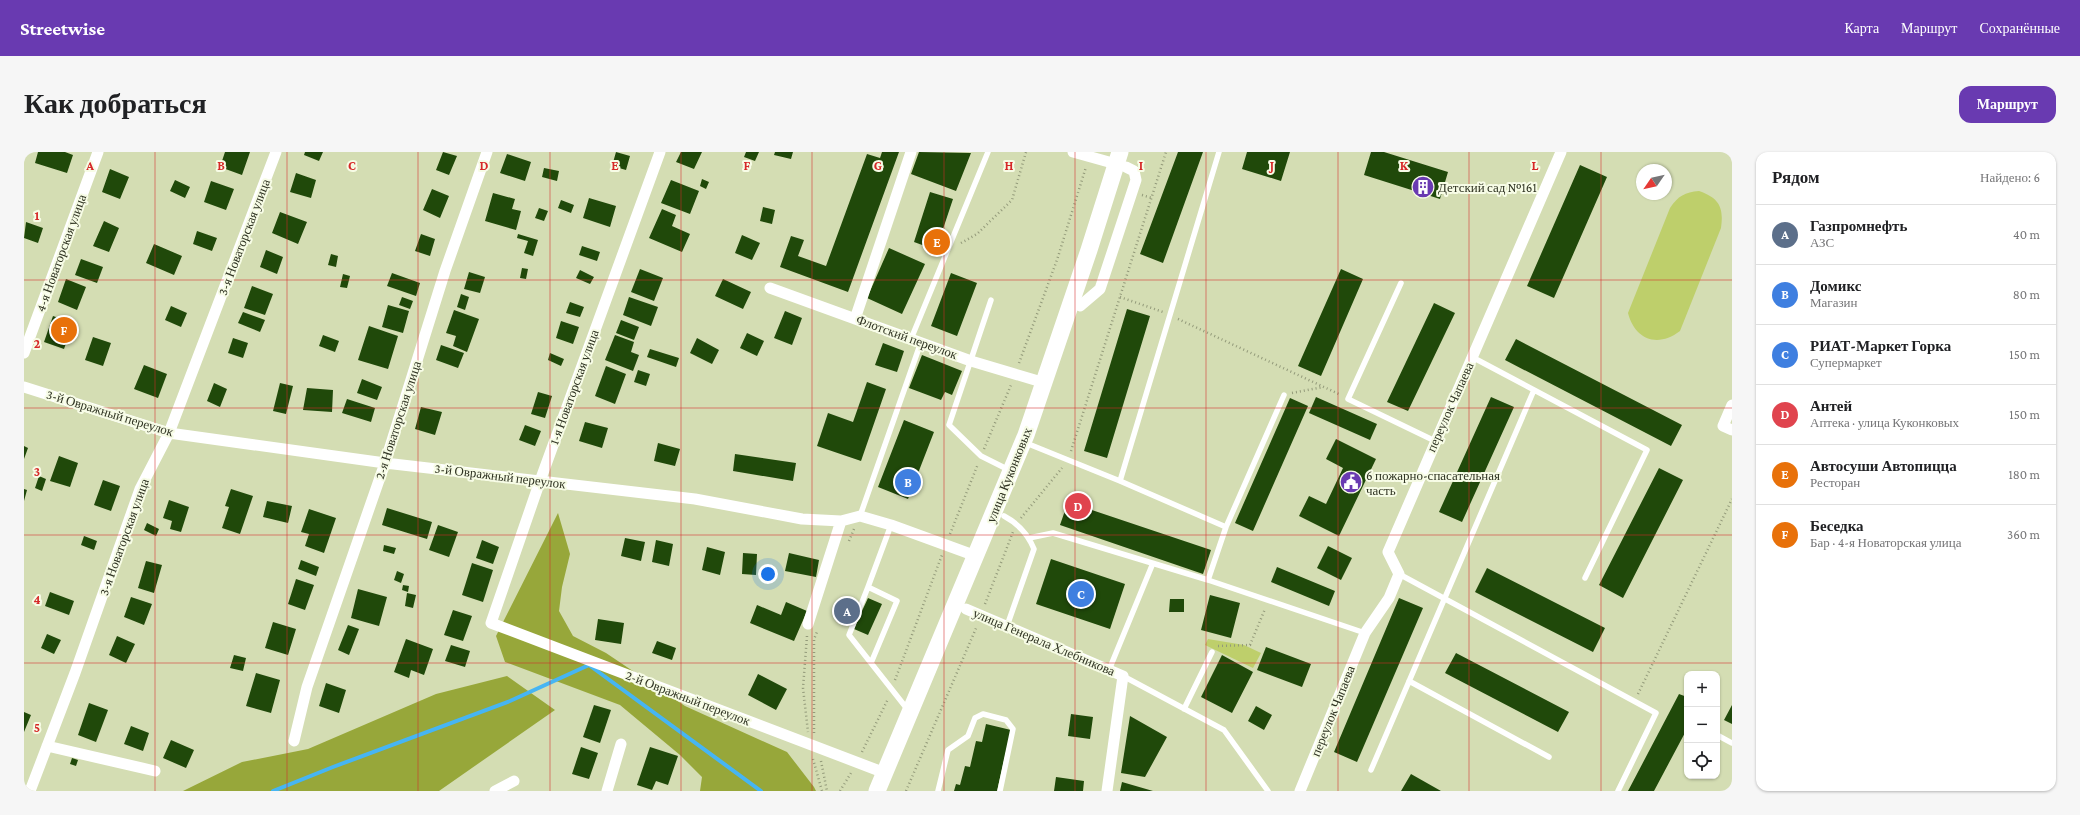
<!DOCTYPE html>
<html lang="ru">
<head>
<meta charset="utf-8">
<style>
	body { margin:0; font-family:"Crimson Pro",serif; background:#f6f6f6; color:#202124 }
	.controls { position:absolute; right:12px; bottom:12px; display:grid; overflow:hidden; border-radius:8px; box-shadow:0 1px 3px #0004 }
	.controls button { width:36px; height:36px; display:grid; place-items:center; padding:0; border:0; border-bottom:1px solid #e0e0e0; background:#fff; color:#202124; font:20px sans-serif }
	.compass { position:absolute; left:1612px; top:12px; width:36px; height:36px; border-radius:50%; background:#fff; box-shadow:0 1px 3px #0004; rotate:236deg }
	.you { position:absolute; left:744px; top:422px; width:14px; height:14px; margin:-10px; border:3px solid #fff; border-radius:50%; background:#1a73e8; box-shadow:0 0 0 6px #1a73e833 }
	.badge { display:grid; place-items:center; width:26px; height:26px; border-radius:50%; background:#693ab1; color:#fff; font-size:13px; font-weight:700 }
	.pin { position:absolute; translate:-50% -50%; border:2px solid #fff; box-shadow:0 1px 4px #0006 }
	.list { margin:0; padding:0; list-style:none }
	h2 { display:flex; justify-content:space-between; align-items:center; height:52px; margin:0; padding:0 16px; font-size:17px }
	h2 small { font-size:13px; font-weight:400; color:#757577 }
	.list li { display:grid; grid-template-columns:26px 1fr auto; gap:12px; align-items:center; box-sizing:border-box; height:60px; padding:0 16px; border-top:1px solid #e0e0e0 }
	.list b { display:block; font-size:15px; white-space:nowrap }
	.list p { margin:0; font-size:13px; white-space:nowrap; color:#757577 }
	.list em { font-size:13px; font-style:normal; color:#757577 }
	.icon { flex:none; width:22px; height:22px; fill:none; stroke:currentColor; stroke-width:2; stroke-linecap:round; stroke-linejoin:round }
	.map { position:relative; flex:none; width:1708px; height:639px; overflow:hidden; border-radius:12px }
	header { display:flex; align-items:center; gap:24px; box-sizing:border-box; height:56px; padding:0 20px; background:#693ab1; color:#fff }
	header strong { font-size:19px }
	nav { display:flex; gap:22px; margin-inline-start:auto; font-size:14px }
	.intro { display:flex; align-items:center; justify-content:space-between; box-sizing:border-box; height:96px; padding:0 24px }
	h1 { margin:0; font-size:28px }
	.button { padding:10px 18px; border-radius:12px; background:#693ab1; color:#fff; font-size:14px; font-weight:700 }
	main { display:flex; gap:24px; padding:0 24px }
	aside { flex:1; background:#fff; border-radius:12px; box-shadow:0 1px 3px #0004 }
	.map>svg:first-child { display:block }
	.green { fill:#becf6b }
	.forest { fill:#97a73a }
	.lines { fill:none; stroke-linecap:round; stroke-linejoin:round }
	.stream { stroke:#46b5f3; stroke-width:4 }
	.building { fill:#20490a }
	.path { stroke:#939a7a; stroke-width:2.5; stroke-dasharray:1 3; stroke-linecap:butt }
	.lane { stroke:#fff; stroke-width:5.5 }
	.street { stroke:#fff; stroke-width:11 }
	.primary { stroke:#fff; stroke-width:17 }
	.grid { fill:none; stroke:#d62828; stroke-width:1; stroke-opacity:0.55 }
	.labels { text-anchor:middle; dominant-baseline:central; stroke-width:4; stroke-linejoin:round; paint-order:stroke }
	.poi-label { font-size:13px; fill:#2f3322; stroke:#f7fce6; text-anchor:start }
	.street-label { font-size:13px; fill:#2f3322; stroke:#f7fce6 }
	.grid-label { font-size:13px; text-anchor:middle; font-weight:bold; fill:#d62828; stroke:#f7fce6; stroke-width:4; stroke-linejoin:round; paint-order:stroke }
</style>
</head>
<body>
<header>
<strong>Streetwise</strong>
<nav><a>Карта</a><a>Маршрут</a><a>Сохранённые</a></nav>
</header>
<div class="intro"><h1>Как добраться</h1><a class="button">Маршрут</a></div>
<main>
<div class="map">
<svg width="1708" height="639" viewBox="0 0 1708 639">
	<rect width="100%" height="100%" fill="#d4ddb3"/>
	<path class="green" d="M1675,39C1695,46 1700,55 1697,76L1656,179C1634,196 1611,188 1604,161L1646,56C1654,44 1661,40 1675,39Z
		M1184,487L1220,493L1237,501L1229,516L1181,493Z"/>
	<path class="forest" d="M534,361L546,402L538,435L535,459L549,484L582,501L661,554L763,600L790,635L792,639H676L678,625L656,603L596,553L481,510L472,484Z
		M483,524L531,558L415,639H159L218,610L284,597L412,542Z"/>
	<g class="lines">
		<path class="stream" d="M249,639L309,615L486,549L565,513L737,639"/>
	</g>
	<path class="building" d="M14,0H41L49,3L43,21L11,11Z
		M201,0H226L218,23L196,15Z
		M281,0H299L295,9L280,3Z
		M419,0L433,4L425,23L412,18Z
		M592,0L606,4L602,18L588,14Z
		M657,0H678L670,17L652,10Z
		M722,0H735L731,9L720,5Z
		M751,0H769L767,7L750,3Z
		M858,0H875L824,140L756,115L767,84L780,88L774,104L802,114L843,2L856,6Z
		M895,0L947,1L932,39L887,22Z
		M1154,0H1179L1139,111L1116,102Z
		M1223,0H1266L1257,29L1218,17Z
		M1347,0H1360L1424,20L1416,47L1340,23Z
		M483,2L507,10L501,29L476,21Z
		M1556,13L1583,25L1530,146L1503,134Z
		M520,16L535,19L533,29L518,25Z
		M86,17L105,25L96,47L78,40Z
		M272,21L292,28L287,46L266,40Z
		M678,27L685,30L682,37L676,34Z
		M151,28L166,35L161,46L146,39Z
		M647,28L675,39L666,62L637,51Z
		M187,29L210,37L202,58L180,50Z
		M408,37L425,44L416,66L399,58Z
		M906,40L929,47L912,98L890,90Z
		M469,41L491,47L488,57L497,59L492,78L461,69Z
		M565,46L592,54L586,75L559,66Z
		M537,48L550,53L547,61L534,56Z
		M739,55L751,58L748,72L736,69Z
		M515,56L524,59L520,69L511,66Z
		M638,57L652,63L648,74L666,82L658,100L625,86Z
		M256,60L283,70L274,92L248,81Z
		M80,69L95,76L85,100L69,94Z
		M2,70L19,76L14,91L0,86Z
		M173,79L193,86L188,99L169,92Z
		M397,82L411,87L406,104L391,99Z
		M494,82L514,88L509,104L500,101L504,89L493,86Z
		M718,83L736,91L728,108L711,101Z
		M130,92L158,104L150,123L122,111Z
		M558,94L576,100L573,109L555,103Z
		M865,96L901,112L878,162L843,146Z
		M242,98L259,105L253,122L236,115Z
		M307,102L314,104L312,115L304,113Z
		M57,107L79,115L73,131L51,123Z
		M498,116L504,117L502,127L496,126Z
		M616,117L639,126L630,149L607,140Z
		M1317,117L1339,127L1297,224L1274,214Z
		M556,118L570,125L566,132L552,126Z
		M445,120L461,125L456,141L440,137Z
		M368,121L396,131L392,144L363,134Z
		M927,121L953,131L933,184L907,174Z
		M319,122L326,124L323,136L316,135Z
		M42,127L62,135L53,158L34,150Z
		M699,127L727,140L719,157L691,144Z
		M228,134L249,142L241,163L220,156Z
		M437,142L445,145L441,158L433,155Z
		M378,145L389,149L386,157L375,153Z
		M605,145L634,155L627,174L599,163Z
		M546,150L560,155L556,165L542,161Z
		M1410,151L1431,161L1384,259L1363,250Z
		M364,153L385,159L379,181L358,175Z
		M147,154L163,161L157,175L141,168Z
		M1103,157L1126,164L1083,306L1060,299Z
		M430,158L455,167L443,200L429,194L432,184L422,181Z
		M761,159L778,166L768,193L750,186Z
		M219,160L241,168L236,180L214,171Z
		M29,164L49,171L40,197L20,190Z
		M597,168L615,175L610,188L592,181Z
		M537,169L555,175L549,192L532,186Z
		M345,174L374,184L364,217L334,208Z
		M723,181L740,189L733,204L716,196Z
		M299,183L315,189L311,200L295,194Z
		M591,183L610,190L607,200L615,203L609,219L581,208Z
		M69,185L87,191L79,214L61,208Z
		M209,186L224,191L219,206L204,201Z
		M673,186L695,198L688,212L666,201Z
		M1492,187L1658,273L1647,294L1481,208Z
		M859,191L880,199L873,220L851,213Z
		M417,193L440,201L434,216L412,208Z
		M626,197L655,206L652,215L623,205Z
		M526,201L540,207L537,214L524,208Z
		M898,203L938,219L928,243L921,240L917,248L885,236Z
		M120,213L143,222L134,246L110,237Z
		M582,214L602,222L591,252L571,244Z
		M614,218L626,222L622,234L610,230Z
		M338,227L358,235L353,248L333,241Z
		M843,230L862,237L837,309L793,294L804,261L829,270Z
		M190,231L203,237L196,255L183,249Z
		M256,231L269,234L262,262L249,259Z
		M283,236L309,238L308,260L279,258Z
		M514,240L528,244L521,266L507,262Z
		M1292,245L1353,272L1346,288L1285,261Z
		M1467,245L1490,255L1438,370L1415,360Z
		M1266,246L1284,254L1229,379L1211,371Z
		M323,247L351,256L347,270L318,261Z
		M397,255L418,260L411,283L391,277Z
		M880,268L910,280L884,347L854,335Z
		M561,270L584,276L578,296L555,289Z
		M501,273L517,279L511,294L495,288Z
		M1312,287L1352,307L1315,384L1275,364L1285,344L1302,352L1319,316L1302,307Z
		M634,291L656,297L651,314L630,309Z
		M0,294L4,296L0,307Z
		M711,302L772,311L769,329L709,319Z
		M35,304L54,311L46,335L26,329Z
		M1635,316L1659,328L1599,446L1575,433Z
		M15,324L22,327L18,339L11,336Z
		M79,328L96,334L87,359L70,353Z
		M0,337L3,338L0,349Z
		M207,337L229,344L216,382L198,376L205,355L201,354Z
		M145,348L165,355L157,380L146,377L148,369L139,366Z
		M243,349L268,354L264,371L239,365Z
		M1044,350L1187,398L1179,422L1036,373Z
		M363,356L408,370L403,387L358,373Z
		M285,357L312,366L300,401L281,394L285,382L277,380Z
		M123,371L135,377L132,384L120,378Z
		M414,373L434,380L425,405L405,398Z
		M60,384L73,389L70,398L57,393Z
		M601,386L621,390L617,409L597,404Z
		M458,388L475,395L469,412L452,406Z
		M632,388L649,392L645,414L628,410Z
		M360,393L372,396L370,402L359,399Z
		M1304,394L1328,406L1317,428L1293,416Z
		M683,395L701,400L696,423L678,418Z
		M719,401L733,402L732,423L718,422Z
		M765,401L795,408L792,425L761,419Z
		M1027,407L1101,432L1086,477L1012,452Z
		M277,408L295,415L292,424L274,417Z
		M122,409L138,413L130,441L114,436Z
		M448,411L469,418L459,450L438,443Z
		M1253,415L1311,439L1305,454L1247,430Z
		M1463,416L1581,476L1569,500L1451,440Z
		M373,419L380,422L377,431L370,428Z
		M272,427L290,433L281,458L264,452Z
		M379,433L385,434L384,440L378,438Z
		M334,437L363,445L355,474L327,466Z
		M26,440L50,449L45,463L21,454Z
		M383,441L392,443L389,456L381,454Z
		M1186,443L1216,451L1207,486L1177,478Z
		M107,445L128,452L120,473L100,465Z
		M844,446L858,452L844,483L830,477L834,468L824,464L823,467L817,464L824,450L829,453L828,455L838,459Z
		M1375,446L1399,456L1333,610L1310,600Z
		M1146,447H1160V460H1145Z
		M762,450L783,459L770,489L726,471L733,453L757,463Z
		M429,458L448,464L439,489L420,483Z
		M574,467L600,471L597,492L571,488Z
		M249,470L272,477L264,503L241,496Z
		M324,473L335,477L325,503L314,498Z
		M23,482L37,488L30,502L17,496Z
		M93,484L111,492L102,511L85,503Z
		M382,487L409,497L400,523L387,518L385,526L370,520Z
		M633,489L652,496L648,508L628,501Z
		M427,493L446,499L441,515L421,509Z
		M1242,495L1287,512L1278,535L1233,518Z
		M1432,501L1545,560L1534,580L1421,521Z
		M210,503L222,506L219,519L206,516Z
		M1198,503L1229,520L1208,561L1177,545Z
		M232,521L256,528L247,561L222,554Z
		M734,522L763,537L752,558L724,543Z
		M302,531L322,538L315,561L295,554Z
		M1655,542L1663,545V577L1630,639H1604Z
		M65,551L84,558L72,590L54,583Z
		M570,553L587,558L576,591L559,585Z
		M1708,553V572L1700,568Z
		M1232,554L1248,563L1240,578L1224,569Z
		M0,560L7,563L0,580Z
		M1047,562L1069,565L1066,587L1044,584Z
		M1106,564L1143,585L1121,625L1097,621Z
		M962,572L987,578L973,639H930L932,632L936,633L941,614L946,615L952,589L958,590Z
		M107,574L125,581L119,599L100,592Z
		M147,588L170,598L162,616L139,606Z
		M557,595L574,601L565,627L548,622Z
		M626,595L654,604L644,633L632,629L628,638L613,633Z
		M48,606L54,608L52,614L46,612Z
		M1387,622L1417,639H1377Z
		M1032,625L1060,629L1059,639H1030Z
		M1098,630L1129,639H1096Z"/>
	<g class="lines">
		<path class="path" d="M1118,43L1128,46
			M937,91L953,82L988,48L1002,0
			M1096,145L1139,160
			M1154,167L1317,243
			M995,211L1033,108L1062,15
			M1268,241L1299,235
			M960,297L987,233
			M1047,299L1142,0
			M997,366L1038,316
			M926,382L954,312
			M825,389L830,377
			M961,452L989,380
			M783,484L779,536L784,580
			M1194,494L1226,493L1241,457
			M871,528L918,403
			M1614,542L1708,347
			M790,581V487L793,480
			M838,600L864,547
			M789,607L798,639
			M797,609L803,639
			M816,639L827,621
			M882,639L953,474"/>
		<path class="lane" d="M1377,131L1324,247L1411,289
			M967,148L925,273L957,304L985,318
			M887,187L964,0
			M1448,205L1623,298L1561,426
			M1260,243L1202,375L1184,428L1341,481
			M1007,293L1096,329L1202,375
			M1096,329L1195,0
			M836,364L897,190
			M980,364C995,372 1004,382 1010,397L983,474
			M867,373L844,435L873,449L847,511L884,558
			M1005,386L1029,381L1184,428
			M1375,422L1632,561L1594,639
			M844,435L825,483L847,511
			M1085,518L1129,411
			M1099,524L1200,578L1244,639
			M1385,529L1525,605
			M1160,557L1188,500
			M1693,583L1708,591
			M1347,618L1510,238
			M914,639L924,598L944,584L951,566L959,562L982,568L989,577L976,639"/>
		<path class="street" d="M636,0L516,329L467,471L861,621
			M1049,0L1092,12
			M746,136L947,209L1021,231
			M1056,154L1076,137L1112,28L1110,19L1102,15
			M831,167L887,0
			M0,201L74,0
			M0,235L145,281L361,311L671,347L778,367L817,369L836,364L867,373L952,404
			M1708,253L1699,274L1708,278
			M942,457L1099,524L1083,639
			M784,472L817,369
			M270,589L283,535L361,311L421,119L463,0
			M23,594L131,619
			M6,639L51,521L116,337L145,281L252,0
			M471,639L490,629
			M583,639L597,592
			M1276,639L1341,481L1365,446L1375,422L1364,400L1537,0"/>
		<path class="primary" d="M853,639L1002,283L1065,98L1096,0"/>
	</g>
	<path class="grid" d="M131,0V639M263,0V639M394,0V639M526,0V639M657,0V639M788,0V639M920,0V639M1051,0V639M1182,0V639M1314,0V639M1445,0V639M1577,0V639M0,128H1708M0,256H1708M0,383H1708M0,511H1708"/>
	<defs>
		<g id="building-disc" transform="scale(1.15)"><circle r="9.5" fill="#693ab1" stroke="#f7fce6"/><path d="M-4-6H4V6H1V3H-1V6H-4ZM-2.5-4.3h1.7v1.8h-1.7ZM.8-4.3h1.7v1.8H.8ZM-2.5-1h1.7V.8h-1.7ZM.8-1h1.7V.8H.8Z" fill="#fff"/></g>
		<g id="civic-disc" transform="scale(1.15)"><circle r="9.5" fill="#693ab1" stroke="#f7fce6"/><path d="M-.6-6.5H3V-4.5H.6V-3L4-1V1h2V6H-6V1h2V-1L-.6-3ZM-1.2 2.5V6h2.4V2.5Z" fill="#fff"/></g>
	</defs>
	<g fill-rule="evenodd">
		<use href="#building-disc" x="1399" y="35"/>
		<use href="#civic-disc" x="1327" y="330"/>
	</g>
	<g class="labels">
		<g class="poi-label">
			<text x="1414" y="35">Детский сад №161</text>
			<text x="1342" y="323">6 пожарно-спасательная<tspan x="1342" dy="15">часть</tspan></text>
		</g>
		<g class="street-label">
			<text transform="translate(220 85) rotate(-69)">3-я Новаторская улица</text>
			<text transform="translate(37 101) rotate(-70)">4-я Новаторская улица</text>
			<text transform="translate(883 185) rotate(20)">Флотский переулок</text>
			<text transform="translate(550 235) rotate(-70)">1-я Новаторская улица</text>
			<text transform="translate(1426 255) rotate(-66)">переулок Чапаева</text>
			<text transform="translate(86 261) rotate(17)">3-й Овражный переулок</text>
			<text transform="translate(374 268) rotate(-72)">2-я Новаторская улица</text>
			<text transform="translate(985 323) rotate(-68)">улица Куконковых</text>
			<text transform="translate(476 324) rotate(7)">3-й Овражный переулок</text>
			<text transform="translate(100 385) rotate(-70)">3-я Новаторская улица</text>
			<text transform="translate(1020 490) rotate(23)">улица Генерала Хлебникова</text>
			<text transform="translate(664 546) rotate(21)">2-й Овражный переулок</text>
			<text transform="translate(1309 559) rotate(-68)">переулок Чапаева</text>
		</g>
	</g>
	<g class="grid-label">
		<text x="66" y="18">A</text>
		<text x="197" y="18">B</text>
		<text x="328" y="18">C</text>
		<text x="460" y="18">D</text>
		<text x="591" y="18">E</text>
		<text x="723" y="18">F</text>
		<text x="854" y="18">G</text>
		<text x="985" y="18">H</text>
		<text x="1117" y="18">I</text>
		<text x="1248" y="18">J</text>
		<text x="1380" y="18">K</text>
		<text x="1511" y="18">L</text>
		<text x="13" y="68">1</text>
		<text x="13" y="196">2</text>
		<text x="13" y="324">3</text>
		<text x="13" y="452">4</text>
		<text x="13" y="580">5</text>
	</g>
</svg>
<div class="controls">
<button>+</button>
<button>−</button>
<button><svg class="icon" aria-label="locate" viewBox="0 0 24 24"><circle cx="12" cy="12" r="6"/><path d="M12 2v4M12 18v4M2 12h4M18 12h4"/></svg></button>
</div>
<svg class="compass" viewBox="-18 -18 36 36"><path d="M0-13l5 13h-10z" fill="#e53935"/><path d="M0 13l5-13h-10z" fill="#757577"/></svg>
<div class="you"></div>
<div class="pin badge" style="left:823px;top:459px;background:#5c6f8a">A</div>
<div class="pin badge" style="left:884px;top:330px;background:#3f7fe0">B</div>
<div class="pin badge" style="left:1057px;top:442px;background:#3f7fe0">C</div>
<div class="pin badge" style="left:1054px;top:354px;background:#e0444e">D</div>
<div class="pin badge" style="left:913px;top:90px;background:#e8710a">E</div>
<div class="pin badge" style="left:40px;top:178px;background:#e8710a">F</div>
</div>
<aside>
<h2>Рядом<small>Найдено: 6</small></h2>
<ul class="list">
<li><span class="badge" style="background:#5c6f8a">A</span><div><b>Газпромнефть</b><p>АЗС</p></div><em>40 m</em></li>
<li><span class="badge" style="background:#3f7fe0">B</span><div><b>Домикс</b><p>Магазин</p></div><em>80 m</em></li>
<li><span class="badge" style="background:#3f7fe0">C</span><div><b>РИАТ-Маркет Горка</b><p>Супермаркет</p></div><em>150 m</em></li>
<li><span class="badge" style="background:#e0444e">D</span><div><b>Антей</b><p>Аптека · улица Куконковых</p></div><em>150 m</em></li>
<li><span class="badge" style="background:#e8710a">E</span><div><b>Автосуши Автопицца</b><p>Ресторан</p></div><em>180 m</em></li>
<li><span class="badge" style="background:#e8710a">F</span><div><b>Беседка</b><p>Бар · 4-я Новаторская улица</p></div><em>360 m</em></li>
</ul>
</aside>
</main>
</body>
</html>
